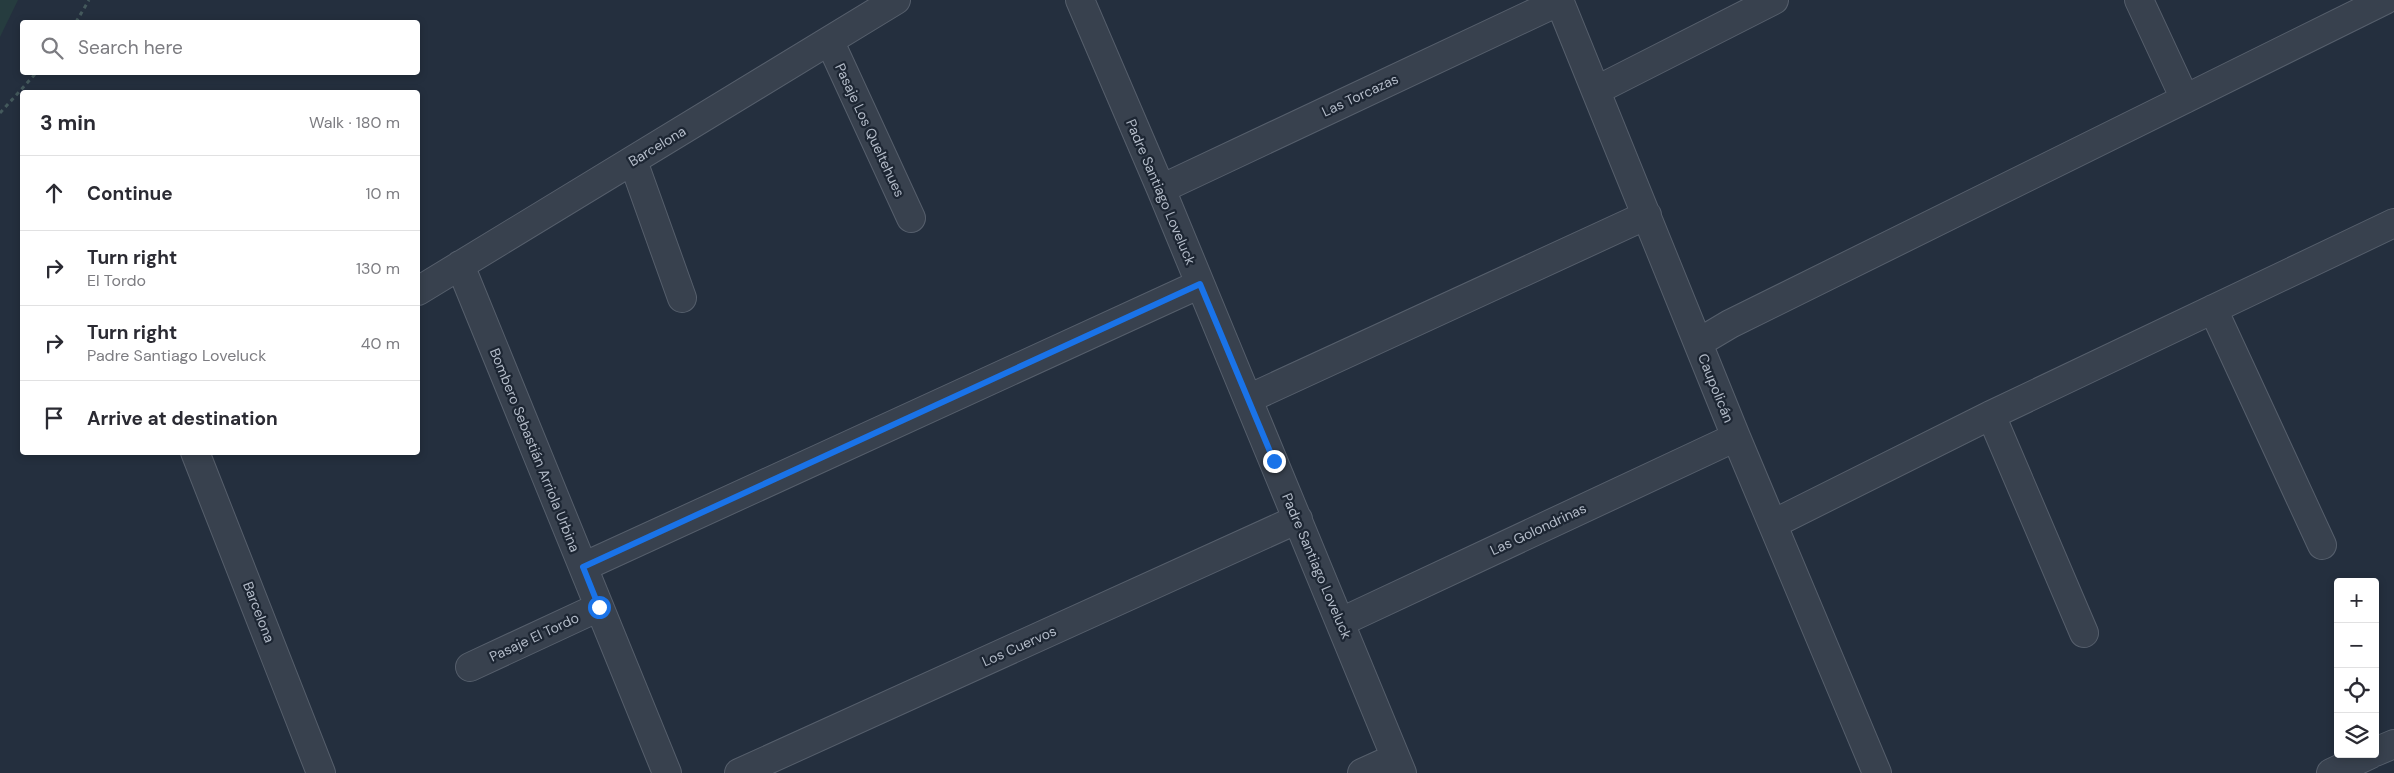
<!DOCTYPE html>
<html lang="en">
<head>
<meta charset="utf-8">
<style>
	body { margin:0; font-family:"DM Sans",sans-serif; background:#f7f7f7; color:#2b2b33 }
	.controls { position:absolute; right:15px; bottom:15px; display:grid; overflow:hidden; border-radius:5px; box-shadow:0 2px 8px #0003 }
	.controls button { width:45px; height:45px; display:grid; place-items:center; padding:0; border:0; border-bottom:1px solid #e1e1e2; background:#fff; color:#2b2b33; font:25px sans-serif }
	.stop { position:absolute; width:15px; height:15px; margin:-11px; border:4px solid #1a73e8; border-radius:50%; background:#fff }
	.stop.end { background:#1a73e8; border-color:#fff; box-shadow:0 1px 5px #0008 }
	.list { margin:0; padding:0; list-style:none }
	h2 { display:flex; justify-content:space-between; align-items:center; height:65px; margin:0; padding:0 20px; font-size:21px }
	h2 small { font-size:16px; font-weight:400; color:#7c7c81 }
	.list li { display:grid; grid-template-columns:32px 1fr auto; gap:15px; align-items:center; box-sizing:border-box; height:75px; padding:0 20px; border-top:1px solid #e1e1e2 }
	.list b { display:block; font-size:19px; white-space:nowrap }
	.list p { margin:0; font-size:16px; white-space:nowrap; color:#7c7c81 }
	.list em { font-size:16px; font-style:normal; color:#7c7c81 }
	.icon { flex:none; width:28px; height:28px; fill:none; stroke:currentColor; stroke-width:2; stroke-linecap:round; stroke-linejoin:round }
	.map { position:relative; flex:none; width:2394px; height:773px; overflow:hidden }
	.search { position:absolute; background:#fff; box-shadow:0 2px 8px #0003; left:20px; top:20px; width:400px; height:55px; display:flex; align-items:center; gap:12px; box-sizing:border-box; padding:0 18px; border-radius:5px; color:#7c7c81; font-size:19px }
	.panel { position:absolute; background:#fff; box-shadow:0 2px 8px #0003; left:20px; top:90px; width:400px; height:365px; border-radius:5px }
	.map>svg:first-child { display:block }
	.green { fill:#263c3f }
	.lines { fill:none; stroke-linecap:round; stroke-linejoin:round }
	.minor-casing { stroke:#565f6c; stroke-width:30 }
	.path { stroke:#44595c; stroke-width:3; stroke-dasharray:4 4; stroke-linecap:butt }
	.minor { stroke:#38414e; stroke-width:28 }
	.route { stroke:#1a73e8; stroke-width:6 }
	.labels { text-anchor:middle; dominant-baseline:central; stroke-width:4.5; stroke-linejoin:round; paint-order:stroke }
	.street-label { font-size:14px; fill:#b4bcc9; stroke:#1d2633 }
</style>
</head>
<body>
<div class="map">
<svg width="2394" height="773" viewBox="0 0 2394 773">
	<rect width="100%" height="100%" fill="#242f3e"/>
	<path class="green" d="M0,0H18L0,37Z"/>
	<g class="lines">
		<g class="minor-casing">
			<path id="minor" d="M1080,0L1161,189L1402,773
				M1559,0L1736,437L1877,773
				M2139,0L2185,99
				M830,42L911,218
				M1597,90L1774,0
				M633,161L682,298
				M1161,189L1560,1
				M460,265L667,773
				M418,291L896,0
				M2213,309L2322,545
				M1698,343L1730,324L2385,0
				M1248,399L1647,215
				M1991,415L2084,633
				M195,452L321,773
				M1773,524L1991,415L2394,223
				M583,567L1200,284
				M1341,622L1736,437
				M470,667L599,607
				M2375,752L2394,744
				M739,773L1298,519
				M1362,773L1395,758
				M2331,773L2371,754"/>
		</g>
		<path class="path" d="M76,22L89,0
			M0,113L37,72"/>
		<use href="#minor" class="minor"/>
	</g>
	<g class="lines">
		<path class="route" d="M599,607L583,567L1200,284L1274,461"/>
	</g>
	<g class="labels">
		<g class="street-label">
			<text transform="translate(1360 95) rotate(-25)">Las Torcazas</text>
			<text transform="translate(870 130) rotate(65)">Pasaje Los Queltehues</text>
			<text transform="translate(657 146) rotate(-31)">Barcelona</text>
			<text transform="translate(1161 192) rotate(67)">Padre Santiago Loveluck</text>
			<text transform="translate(1716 388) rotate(68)">Caupolicán</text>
			<text transform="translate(535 450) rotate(68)">Bombero Sebastián Arriola Urbina</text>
			<text transform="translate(1538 529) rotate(-25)">Las Golondrinas</text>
			<text transform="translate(1317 566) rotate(67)">Padre Santiago Loveluck</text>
			<text transform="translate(259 612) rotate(69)">Barcelona</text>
			<text transform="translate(534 637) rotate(-25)">Pasaje El Tordo</text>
			<text transform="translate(1019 646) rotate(-24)">Los Cuervos</text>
		</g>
	</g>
</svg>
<div class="controls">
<button>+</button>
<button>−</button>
<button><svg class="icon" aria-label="locate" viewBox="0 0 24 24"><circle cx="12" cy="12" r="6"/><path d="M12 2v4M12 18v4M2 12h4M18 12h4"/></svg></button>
<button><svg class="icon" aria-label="layers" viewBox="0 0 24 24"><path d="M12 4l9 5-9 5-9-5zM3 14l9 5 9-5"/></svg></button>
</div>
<div class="stop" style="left:599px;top:607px"></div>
<div class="stop end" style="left:1274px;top:461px"></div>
<div class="search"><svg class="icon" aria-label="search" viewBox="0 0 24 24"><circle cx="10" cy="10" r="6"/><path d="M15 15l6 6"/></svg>Search here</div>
<section class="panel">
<h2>3 min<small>Walk · 180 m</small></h2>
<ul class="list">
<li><svg class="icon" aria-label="ahead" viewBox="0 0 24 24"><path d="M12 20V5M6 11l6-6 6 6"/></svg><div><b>Continue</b></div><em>10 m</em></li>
<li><svg class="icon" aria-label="right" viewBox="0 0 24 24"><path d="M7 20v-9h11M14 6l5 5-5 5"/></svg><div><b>Turn right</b><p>El Tordo</p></div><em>130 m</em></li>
<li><svg class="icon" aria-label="right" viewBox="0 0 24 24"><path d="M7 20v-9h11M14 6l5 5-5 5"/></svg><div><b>Turn right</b><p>Padre Santiago Loveluck</p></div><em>40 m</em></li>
<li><svg class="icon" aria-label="arrive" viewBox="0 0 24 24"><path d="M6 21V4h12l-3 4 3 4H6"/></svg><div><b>Arrive at destination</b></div></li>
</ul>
</section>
</div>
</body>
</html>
